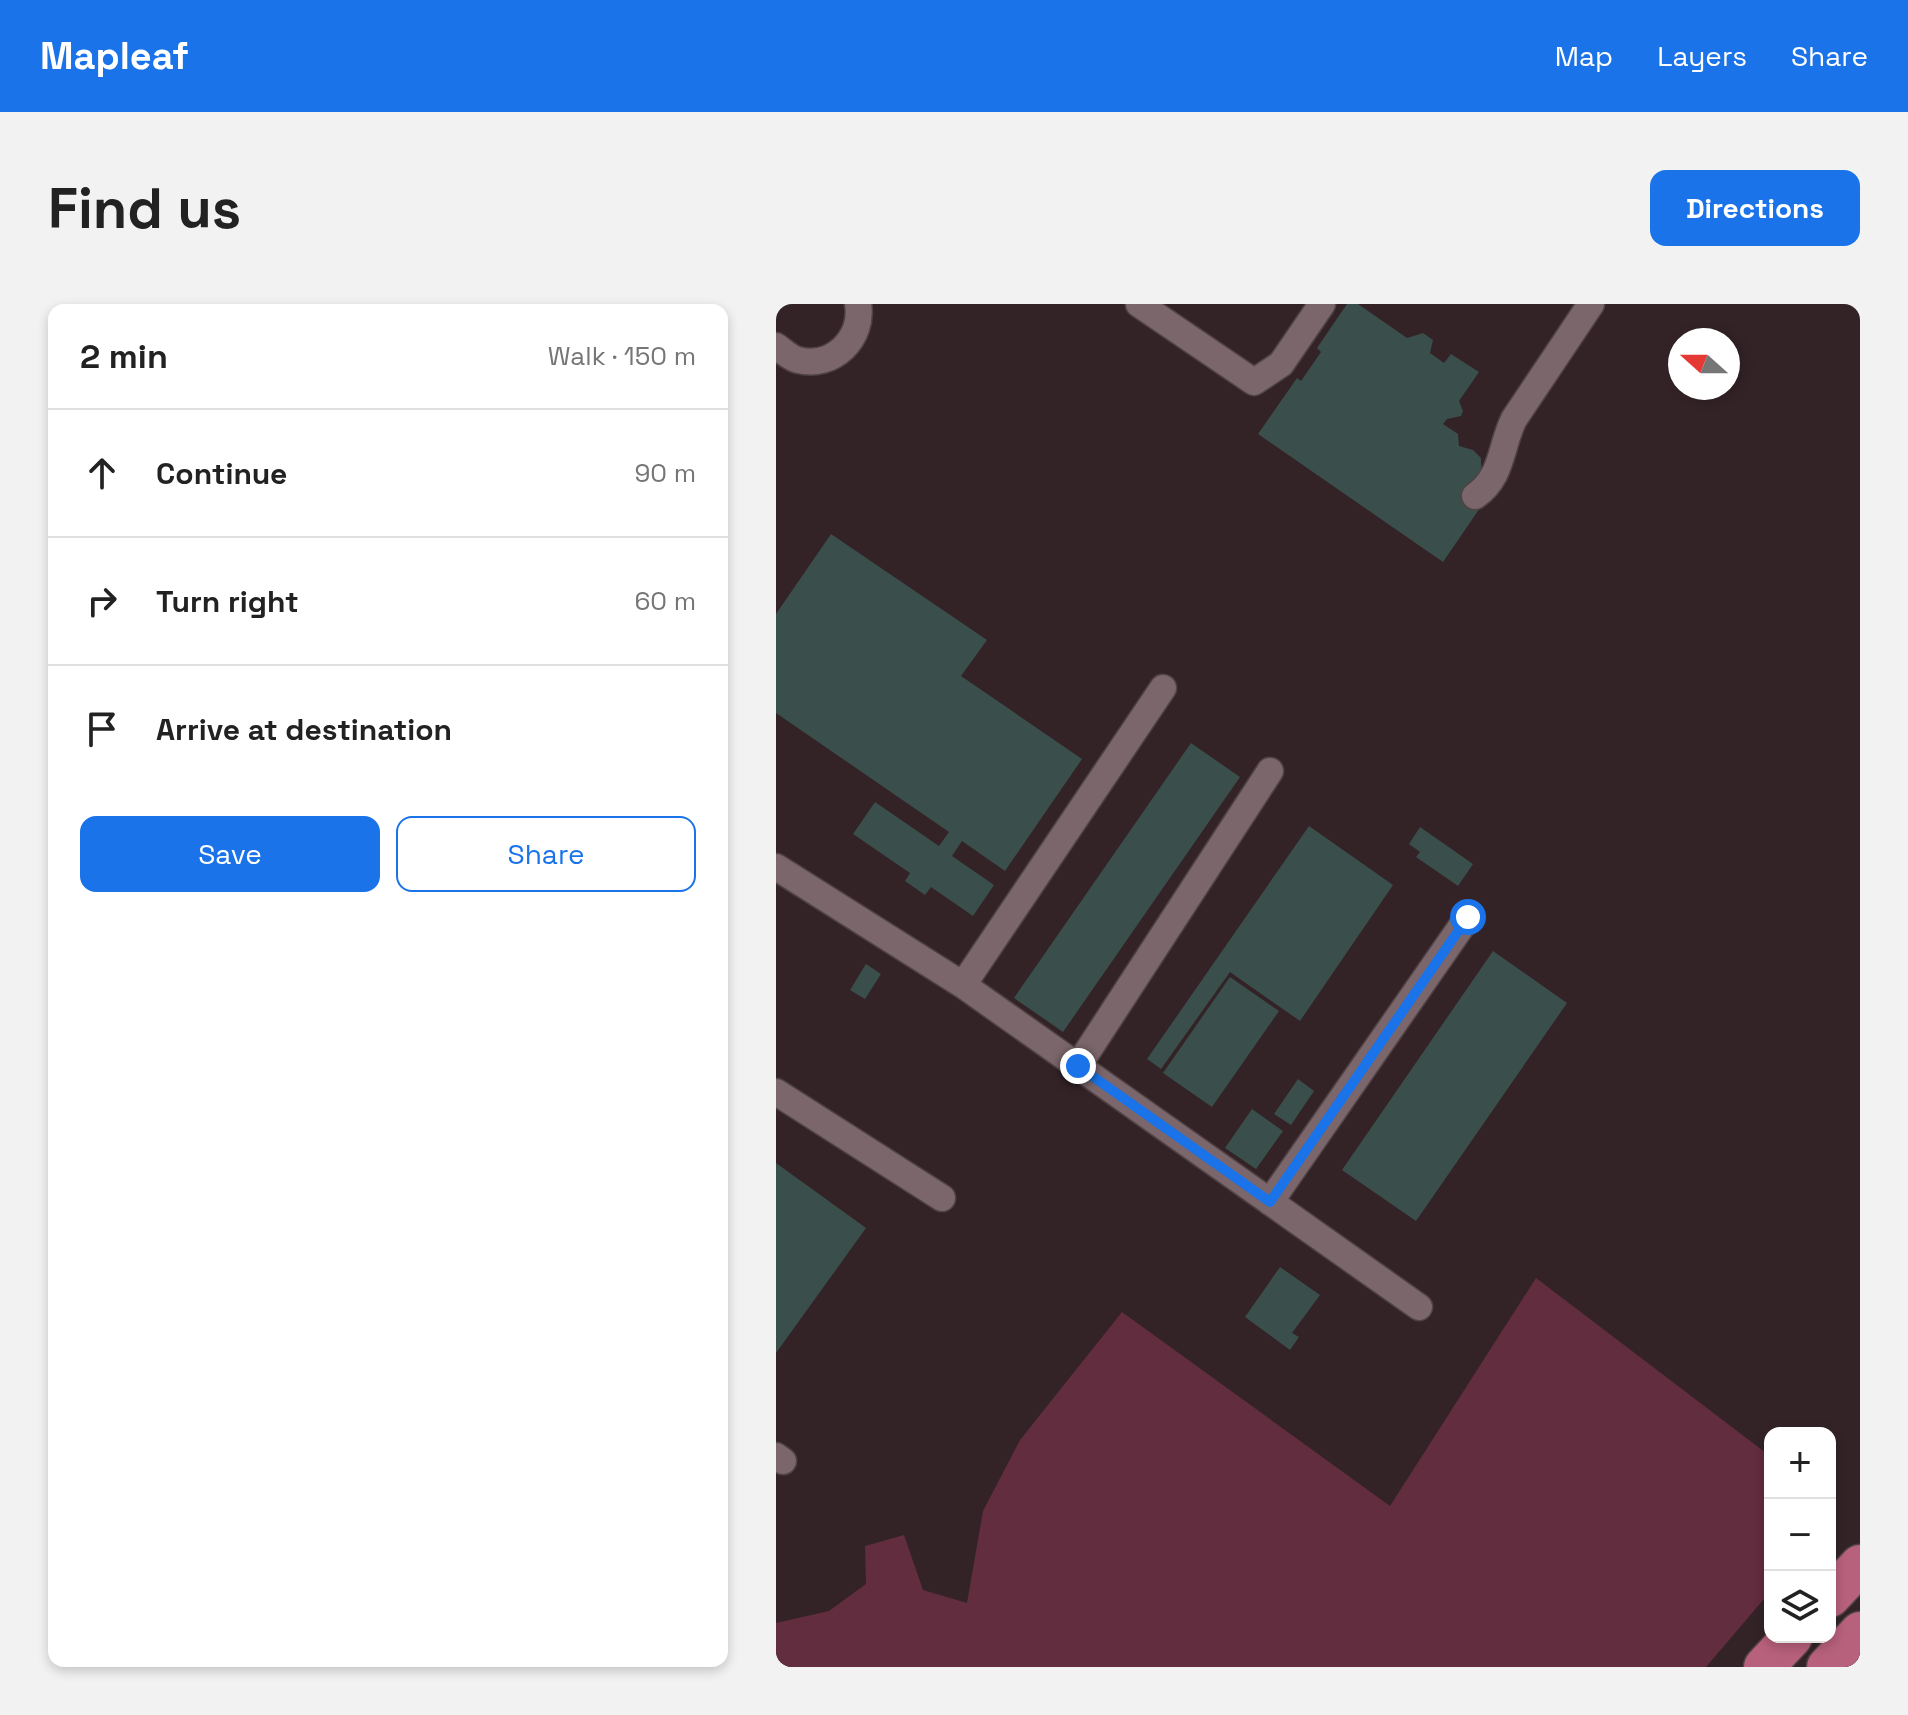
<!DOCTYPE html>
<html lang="en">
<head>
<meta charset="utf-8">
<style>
	body { margin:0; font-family:"Space Grotesk",sans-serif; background:#f2f2f2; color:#222 }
	.controls { position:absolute; right:24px; bottom:24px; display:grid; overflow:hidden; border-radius:16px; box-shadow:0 4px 12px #0003 }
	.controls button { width:72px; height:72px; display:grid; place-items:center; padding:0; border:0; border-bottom:2px solid #e0e0e0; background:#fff; color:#222; font:40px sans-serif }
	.compass { position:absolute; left:892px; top:24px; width:72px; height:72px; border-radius:50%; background:#fff; box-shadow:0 4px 12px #0003; rotate:291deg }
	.stop { position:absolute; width:24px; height:24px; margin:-18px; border:6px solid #1a73e8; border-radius:50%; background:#fff }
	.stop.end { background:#1a73e8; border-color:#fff; box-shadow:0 2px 8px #0008 }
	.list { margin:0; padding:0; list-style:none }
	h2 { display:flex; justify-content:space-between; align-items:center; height:104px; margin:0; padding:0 32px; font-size:34px }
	h2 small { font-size:26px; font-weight:400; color:#767676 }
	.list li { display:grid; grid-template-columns:52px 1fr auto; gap:24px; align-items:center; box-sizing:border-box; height:128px; padding:0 32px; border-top:2px solid #e0e0e0 }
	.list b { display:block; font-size:30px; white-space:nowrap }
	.list em { font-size:26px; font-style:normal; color:#767676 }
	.actions { display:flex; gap:16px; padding:24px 32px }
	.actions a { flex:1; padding:18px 0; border:2px solid #1a73e8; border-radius:16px; text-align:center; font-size:28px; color:#1a73e8 }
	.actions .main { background:#1a73e8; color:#fff }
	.icon { flex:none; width:44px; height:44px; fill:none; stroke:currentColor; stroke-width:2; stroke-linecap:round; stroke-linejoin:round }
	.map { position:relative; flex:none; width:1084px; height:1363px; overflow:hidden; border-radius:16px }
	header { display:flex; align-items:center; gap:48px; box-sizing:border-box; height:112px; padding:0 40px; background:#1a73e8; color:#fff }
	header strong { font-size:38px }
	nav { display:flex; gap:44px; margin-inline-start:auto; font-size:28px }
	.intro { display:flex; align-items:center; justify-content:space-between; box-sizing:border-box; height:192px; padding:0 48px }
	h1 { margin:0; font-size:56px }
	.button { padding:20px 36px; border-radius:16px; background:#1a73e8; color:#fff; font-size:28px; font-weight:700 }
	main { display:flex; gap:48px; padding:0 48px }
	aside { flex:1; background:#fff; border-radius:16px; box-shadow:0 4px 12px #0003 }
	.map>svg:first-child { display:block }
	.green { fill:#622d3e }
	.building { fill:#3a4e4b }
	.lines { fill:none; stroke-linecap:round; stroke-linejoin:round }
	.minor-casing { stroke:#4f4245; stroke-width:29 }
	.highway-casing { stroke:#4f4245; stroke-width:43 }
	.minor { stroke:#7a666b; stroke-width:26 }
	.highway { stroke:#b8617c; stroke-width:40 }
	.route { stroke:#1a73e8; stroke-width:10 }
</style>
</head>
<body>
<header>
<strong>Mapleaf</strong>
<nav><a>Map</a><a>Layers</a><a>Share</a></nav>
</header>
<div class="intro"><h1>Find us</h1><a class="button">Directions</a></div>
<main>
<aside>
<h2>2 min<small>Walk · 150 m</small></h2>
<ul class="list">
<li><svg class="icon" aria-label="ahead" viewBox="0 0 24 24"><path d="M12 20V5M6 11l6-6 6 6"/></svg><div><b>Continue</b></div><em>90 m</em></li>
<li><svg class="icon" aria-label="right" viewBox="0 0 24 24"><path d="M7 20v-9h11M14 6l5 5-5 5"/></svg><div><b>Turn right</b></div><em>60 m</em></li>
<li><svg class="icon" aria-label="arrive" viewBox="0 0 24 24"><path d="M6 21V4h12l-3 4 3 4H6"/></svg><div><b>Arrive at destination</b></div></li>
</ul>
<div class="actions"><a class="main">Save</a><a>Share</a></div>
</aside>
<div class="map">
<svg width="1084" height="1363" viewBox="0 0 1084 1363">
	<rect width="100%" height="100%" fill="#332327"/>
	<path class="green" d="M760,974L994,1152V1288L930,1363H0V1319L53,1307L90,1280L89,1242L128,1231L147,1286L191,1299L207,1207L244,1136L346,1008L614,1202Z"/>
	<path class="building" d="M571,0H582L631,34L647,29L657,36L654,49L668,59L675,50L703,68L683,97L687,107L685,112L671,115L667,120L682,130L683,142L697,146L705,154L706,201L667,258L482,130L521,74L525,77L545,48L541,44Z
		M55,230L211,336L185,372L306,455L229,567L186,537L176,552L218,581L197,612L155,583L149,591L129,577L134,569L77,530L99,498L163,542L173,528L0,409V310Z
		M415,439L464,473L287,728L238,694Z
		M533,522L617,581L524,717L454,668L385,765L371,755Z
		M644,523L697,560L682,582L640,553L644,548L633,540Z
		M717,647L791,699L640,917L566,866Z
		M90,660L105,670L89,695L74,686Z
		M454,673L503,707L436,803L387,769Z
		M522,775L538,787L515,821L498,810Z
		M476,805L507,827L480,865L449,844Z
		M0,859L90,924L0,1049Z
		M504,963L544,991L516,1029L523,1033L514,1046L469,1013Z"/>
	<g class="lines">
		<g class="minor-casing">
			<path id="minor" d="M363,0L478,78L505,60L546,0
				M0,42C7,47 14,54 22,56C57,65 88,34 82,0
				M699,192C727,173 724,143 738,115L815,0
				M0,563L187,681L643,1003
				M187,681L387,384
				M302,762L494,467
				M0,788L166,894
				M494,898L692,613
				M0,1152L7,1157"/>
		</g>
		<g class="highway-casing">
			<path id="highway" d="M1054,1293L1084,1261
				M988,1363L1016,1333
				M1051,1363L1084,1328"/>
		</g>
		<use href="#minor" class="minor"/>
		<use href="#highway" class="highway"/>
	</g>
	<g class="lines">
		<path class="route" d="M302,762L494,898L692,613"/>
	</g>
</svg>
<div class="controls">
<button>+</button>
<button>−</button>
<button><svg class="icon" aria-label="layers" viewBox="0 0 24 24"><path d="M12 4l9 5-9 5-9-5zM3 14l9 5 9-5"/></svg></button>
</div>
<svg class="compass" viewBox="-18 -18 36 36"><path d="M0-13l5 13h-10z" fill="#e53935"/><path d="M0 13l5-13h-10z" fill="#767676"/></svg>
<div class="stop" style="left:692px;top:613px"></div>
<div class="stop end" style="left:302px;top:762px"></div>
</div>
</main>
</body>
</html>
